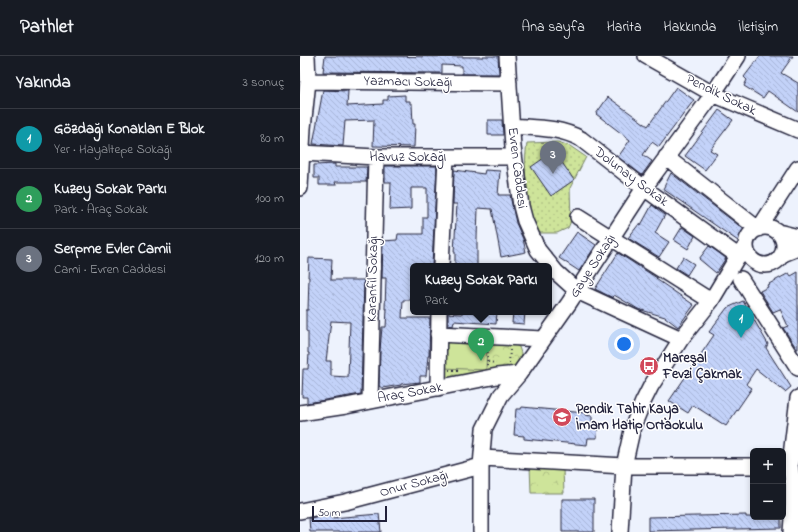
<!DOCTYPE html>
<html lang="tr">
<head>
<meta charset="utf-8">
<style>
	body { margin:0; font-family:"Indie Flower",sans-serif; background:#20242c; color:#f1f3f6 }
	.controls { position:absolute; right:12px; bottom:12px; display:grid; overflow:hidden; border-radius:6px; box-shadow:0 2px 6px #0003 }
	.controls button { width:36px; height:36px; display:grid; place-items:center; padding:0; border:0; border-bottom:1px solid #363941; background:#171b24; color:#f1f3f6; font:20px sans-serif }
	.scale { position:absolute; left:12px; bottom:10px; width:75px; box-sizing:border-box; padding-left:4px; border:2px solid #22223b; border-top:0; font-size:11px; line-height:14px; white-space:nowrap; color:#22223b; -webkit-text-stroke:3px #fff; paint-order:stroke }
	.you { position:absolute; left:324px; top:288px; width:14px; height:14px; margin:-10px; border:3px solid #fff; border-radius:50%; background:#1a73e8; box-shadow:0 0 0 6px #1a73e833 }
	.badge { display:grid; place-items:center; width:26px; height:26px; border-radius:50%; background:#d1495b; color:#fff; font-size:13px; font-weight:700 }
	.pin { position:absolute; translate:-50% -33px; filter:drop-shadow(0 1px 2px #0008) }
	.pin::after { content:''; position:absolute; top:21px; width:14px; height:12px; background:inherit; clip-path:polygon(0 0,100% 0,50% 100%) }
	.popup { position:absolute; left:110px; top:207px; width:142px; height:52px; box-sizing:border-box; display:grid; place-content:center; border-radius:6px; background:#171b24; filter:drop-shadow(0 1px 3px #0005); font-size:13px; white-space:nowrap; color:#9ea1a6 }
	.popup b { font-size:15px; color:#f1f3f6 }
	.popup::after { content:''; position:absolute; left:50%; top:100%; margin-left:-8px; border:8px solid transparent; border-top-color:#171b24 }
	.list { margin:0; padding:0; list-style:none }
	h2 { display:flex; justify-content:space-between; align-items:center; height:52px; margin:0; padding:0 16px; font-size:17px }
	h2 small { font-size:13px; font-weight:400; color:#9ea1a6 }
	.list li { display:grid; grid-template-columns:26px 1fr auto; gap:12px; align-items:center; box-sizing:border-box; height:60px; padding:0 16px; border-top:1px solid #363941 }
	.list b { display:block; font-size:15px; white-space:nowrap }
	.list p { margin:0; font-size:13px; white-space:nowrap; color:#9ea1a6 }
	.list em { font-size:13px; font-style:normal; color:#9ea1a6 }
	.map { position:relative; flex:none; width:498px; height:476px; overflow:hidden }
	header { display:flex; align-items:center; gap:24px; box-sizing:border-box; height:56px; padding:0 20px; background:#171b24; border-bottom:1px solid #363941 }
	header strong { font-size:19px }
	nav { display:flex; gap:22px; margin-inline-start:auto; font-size:14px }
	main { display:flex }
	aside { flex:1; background:#171b24 }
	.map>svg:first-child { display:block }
	.grass { fill:url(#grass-dots); stroke:#78836a }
	.forest { fill:url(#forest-crowns); stroke:#78836a }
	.garden { fill:#cee49a; stroke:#78836a }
	.building { fill:url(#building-back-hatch); stroke:#22223b; fill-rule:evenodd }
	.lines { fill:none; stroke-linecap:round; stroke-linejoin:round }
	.minor-casing { stroke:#22223b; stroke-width:18 }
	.path { stroke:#22223b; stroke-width:2; stroke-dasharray:1 3; stroke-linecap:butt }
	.minor { stroke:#fff; stroke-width:15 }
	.labels { text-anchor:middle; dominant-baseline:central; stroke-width:3; stroke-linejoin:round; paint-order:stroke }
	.street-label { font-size:14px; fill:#22223b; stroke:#fff }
	.poi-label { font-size:14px; font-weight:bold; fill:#22223b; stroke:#fff; text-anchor:start }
</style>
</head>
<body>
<header>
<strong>Pathlet</strong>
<nav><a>Ana sayfa</a><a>Harita</a><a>Hakkında</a><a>İletişim</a></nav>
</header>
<main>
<aside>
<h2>Yakında<small>3 sonuç</small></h2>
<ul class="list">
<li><span class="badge" style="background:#0f9aa8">1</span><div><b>Gözdağı Konakları E Blok</b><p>Yer · Hayaltepe Sokağı</p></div><em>80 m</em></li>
<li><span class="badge" style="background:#2e9e5b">2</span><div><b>Kuzey Sokak Parkı</b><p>Park · Araç Sokak</p></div><em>100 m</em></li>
<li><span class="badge" style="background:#6b7280">3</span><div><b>Serpme Evler Camii</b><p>Cami · Evren Caddesi</p></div><em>120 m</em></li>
</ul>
</aside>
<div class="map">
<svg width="498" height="476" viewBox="0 0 498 476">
	<defs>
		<pattern id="grass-dots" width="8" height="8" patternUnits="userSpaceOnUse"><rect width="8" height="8" fill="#cee49a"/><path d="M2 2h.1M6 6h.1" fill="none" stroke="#b1c386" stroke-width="1.8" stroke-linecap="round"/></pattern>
		<pattern id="forest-crowns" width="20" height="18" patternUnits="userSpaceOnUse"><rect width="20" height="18" fill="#cee49a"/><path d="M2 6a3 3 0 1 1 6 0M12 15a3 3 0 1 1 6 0" fill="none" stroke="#b1c386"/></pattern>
		<pattern id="building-back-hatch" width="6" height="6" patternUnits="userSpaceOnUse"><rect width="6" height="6" fill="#c3d2f9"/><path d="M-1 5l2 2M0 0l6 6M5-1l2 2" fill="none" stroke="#a7b4d6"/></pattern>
	</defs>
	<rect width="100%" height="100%" fill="#edf2fd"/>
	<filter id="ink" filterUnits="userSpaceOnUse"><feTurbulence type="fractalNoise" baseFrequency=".025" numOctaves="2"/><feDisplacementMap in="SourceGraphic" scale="8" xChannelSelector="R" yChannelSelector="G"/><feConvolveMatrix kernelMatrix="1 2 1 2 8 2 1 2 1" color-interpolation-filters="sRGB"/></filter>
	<g filter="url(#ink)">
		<path class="grass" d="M258,86L270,90L286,101L270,132L271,165L268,172L257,177H239C226,154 223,113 227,87Z"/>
		<path class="forest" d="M140,285L215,289L219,291L221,297L222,302L215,312L145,327Z
			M230,410L263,413L264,437H231Z"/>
		<path class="garden" d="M146,286L187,288L186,314L145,312Z"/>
		<path class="building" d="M25,0L183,1V0H198L199,18H162V10L142,9V17L23,16Z
			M460,0H493L481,17L498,27V56L468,35L463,42L444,30L447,24L444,21Z
			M376,31L394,44L359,91L352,86L343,99L352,105L342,119L318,101L330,84L296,58L308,41L348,70Z
			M23,34L48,35L47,50L83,48V44H88V40L105,39V45H110V48H112L113,68H115L114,91L73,90L74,64L45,65L43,90L13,88Z
			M419,54L433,64L410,94L417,98L405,114L385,100Z
			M188,64H202L203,79H188Z
			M254,95L274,124L251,140L231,111Z
			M35,108V111H67L66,126H35L36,129H19V122H14V109Z
			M85,110H137L132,210H113V244H103L102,262H130L129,300H128L126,320H120V326L101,328V329L82,332L79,330L80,294L82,271H86L87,253H85L86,222H82L83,185L97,184L98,178H123V161H127V132H111V153L90,154L91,126H85Z
			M154,114L184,118L185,114L200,115L198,139H210L216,167L223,183L226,196L201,201L192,153L178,152L177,182V210H155V196H154L157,148H153Z
			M371,117L446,175L438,185L363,133Z
			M352,149L365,159L355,177L369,186L359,201L328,182L339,168L341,169Z
			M382,171L395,180L388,193L374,184Z
			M277,176L296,189L279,215L259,202Z
			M409,190L426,202L416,217L399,203Z
			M318,197L357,222L356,223L394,249L378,271L365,261L338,253L314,239L313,242L295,233Z
			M383,201L394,208L387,219L376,212Z
			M9,202L32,203L31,224H64L61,338L7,347V341H2L3,313H8L9,297H8V276L6,275V254H8L9,221H8ZM31,265L50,266L48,321L31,320V305H26Z
			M498,216V293H497L483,272L488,270L480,253L473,256L460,235L468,231L467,229L489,217L491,220Z
			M443,245L468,288L466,292L491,331L485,336L456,313L446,328L452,332L426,370L393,349L388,357L369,345L414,279L409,276L427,252Z
			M162,256H197L196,268L154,265L153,270L148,269V257L162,258Z
			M213,256H225L224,268L212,267Z
			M222,351L285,357V359L292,360V367L298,368L297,382H288L287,389L224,383V380L214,379L216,353H221Z
			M262,443H294V476H262Z
			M79,458L81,476H10L9,462L26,459H32V462Z
			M446,459V461H481V472L348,475V461Z"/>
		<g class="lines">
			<g class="minor-casing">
				<path id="minor" d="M207,0L213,91L221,150L225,165L238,194L256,216L277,235L381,283
					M346,0L413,38L498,74
					M8,25L209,27
					M212,70C236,72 259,71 281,83L344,132L438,200
					M0,96L2,97L76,101H214
					M366,101L458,173
					M0,132L3,72L8,25L7,0
					M278,161L411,245
					M460,171L498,112
					M446 190a19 19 0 1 1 38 0a19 19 0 1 1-38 0Z
					M478,176L498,181
					M483,198L498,192
					M141,210L146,101
					M441,223L498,312
					M138,278L243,283
					M138,332L139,256
					M70,344L76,101
					M0,357L46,350L197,320L219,318
					M182,402L324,410H453
					M0,455L45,446L181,410
					M181,476V410L184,373L201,339L219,318L269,247L344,132L413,38L438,0
					M320,476L324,410L333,370L343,346L351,330L381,283L411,245L438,200L446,190
					M491,476L493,449V429L490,408L498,342"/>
			</g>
			<path class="path" d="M188,306L196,307
				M209,307L210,294
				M187,309L188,292
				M149,314H159"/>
			<use href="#minor" class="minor"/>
		</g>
	</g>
	<defs>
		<g id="bus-disc" transform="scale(1)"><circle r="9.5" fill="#d1495b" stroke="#fff"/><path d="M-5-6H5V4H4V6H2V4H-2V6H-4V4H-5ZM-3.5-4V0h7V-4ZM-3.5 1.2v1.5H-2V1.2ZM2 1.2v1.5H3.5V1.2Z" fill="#fff"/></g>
		<g id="school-disc" transform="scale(1)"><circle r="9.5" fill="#d1495b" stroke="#fff"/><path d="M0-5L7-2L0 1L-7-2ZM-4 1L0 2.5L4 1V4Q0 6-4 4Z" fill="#fff"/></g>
	</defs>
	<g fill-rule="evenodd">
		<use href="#bus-disc" x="349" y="310"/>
		<use href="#school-disc" x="262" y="361"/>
	</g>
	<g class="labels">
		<g class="street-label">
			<text transform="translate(108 26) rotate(1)">Yazmacı Sokağı</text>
			<text transform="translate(421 39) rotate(26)">Pendik Sokak</text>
			<text x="108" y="101">Havuz Sokağı</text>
			<text transform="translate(217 112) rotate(83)">Evren Caddesi</text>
			<text transform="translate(331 121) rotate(37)">Dolunay Sokak</text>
			<text transform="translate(293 210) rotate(-57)">Gaye Sokağı</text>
			<text transform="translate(73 223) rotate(-89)">Karanfil Sokağı</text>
			<text transform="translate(110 337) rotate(-10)">Araç Sokak</text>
			<text transform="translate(114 428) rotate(-15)">Onur Sokağı</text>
		</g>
		<g class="poi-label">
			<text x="363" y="302">Mareşal<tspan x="363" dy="16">Fevzi̇ Çakmak</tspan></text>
			<text x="276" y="353">Pendik Tahir Kaya<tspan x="276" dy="16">İmam Hatip Ortaokulu</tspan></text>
		</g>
	</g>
</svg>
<div class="controls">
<button>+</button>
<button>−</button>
</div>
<div class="scale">50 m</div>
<div class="you"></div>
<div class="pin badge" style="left:441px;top:282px;background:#0f9aa8">1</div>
<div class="pin badge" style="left:181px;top:305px;background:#2e9e5b">2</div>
<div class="popup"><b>Kuzey Sokak Parkı</b>Park</div>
<div class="pin badge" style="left:253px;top:118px;background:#6b7280">3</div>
</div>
</main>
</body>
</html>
